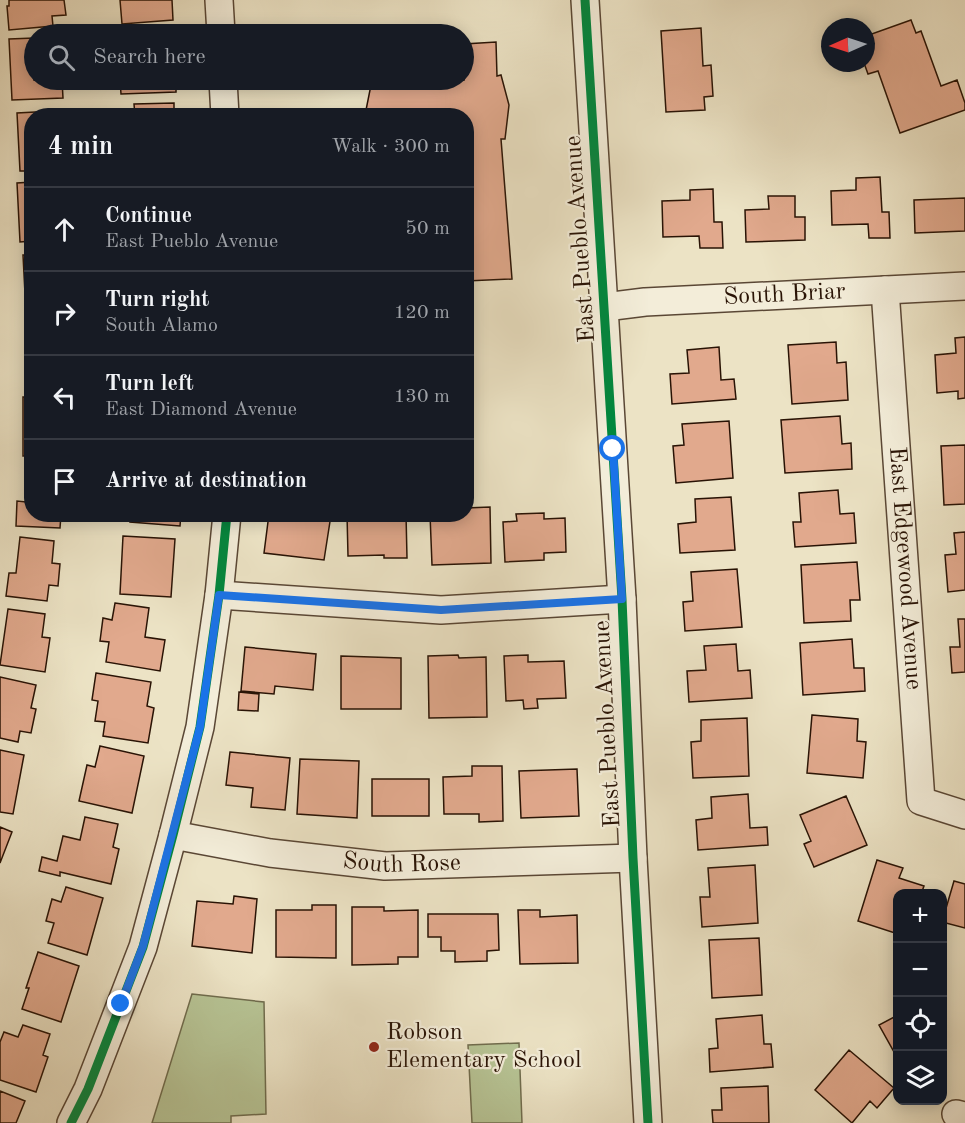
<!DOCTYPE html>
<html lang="en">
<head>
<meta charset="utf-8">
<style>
	body { margin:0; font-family:"Old Standard TT",serif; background:#242831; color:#f1f3f6 }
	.controls { position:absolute; right:18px; bottom:18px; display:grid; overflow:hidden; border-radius:12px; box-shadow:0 3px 15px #0003 }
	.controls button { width:54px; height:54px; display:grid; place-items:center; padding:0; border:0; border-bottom:2px solid #363941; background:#171b24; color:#f1f3f6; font:30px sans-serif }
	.compass { position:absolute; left:821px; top:18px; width:54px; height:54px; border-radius:50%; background:#171b24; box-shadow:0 3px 15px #0003; rotate:267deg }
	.stop { position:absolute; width:18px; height:18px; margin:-14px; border:4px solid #1a73e8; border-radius:50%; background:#fff }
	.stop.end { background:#1a73e8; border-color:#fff; box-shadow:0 2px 6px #0008 }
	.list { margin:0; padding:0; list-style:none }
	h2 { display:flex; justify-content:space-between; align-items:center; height:78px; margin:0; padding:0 24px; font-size:26px }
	h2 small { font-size:20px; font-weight:400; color:#9ea1a6 }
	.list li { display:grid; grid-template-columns:39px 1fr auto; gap:18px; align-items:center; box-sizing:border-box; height:84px; padding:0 24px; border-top:2px solid #363941 }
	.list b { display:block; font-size:22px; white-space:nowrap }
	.list p { margin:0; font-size:20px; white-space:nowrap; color:#9ea1a6 }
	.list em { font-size:20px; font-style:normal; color:#9ea1a6 }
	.icon { flex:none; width:33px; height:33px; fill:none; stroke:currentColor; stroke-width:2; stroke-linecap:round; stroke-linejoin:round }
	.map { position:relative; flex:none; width:965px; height:1123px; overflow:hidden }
	.search { position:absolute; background:#171b24; box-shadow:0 3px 15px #0003; left:24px; top:24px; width:450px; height:66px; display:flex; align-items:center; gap:15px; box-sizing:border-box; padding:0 21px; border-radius:33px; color:#9ea1a6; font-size:22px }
	.panel { position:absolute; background:#171b24; box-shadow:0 3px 15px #0003; left:24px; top:108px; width:450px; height:414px; border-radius:24px }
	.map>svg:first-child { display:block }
	.green { fill:#b7c495; stroke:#706c4d; stroke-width:1.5 }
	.building { fill:#e1a98d; stroke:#291305; stroke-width:1.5 }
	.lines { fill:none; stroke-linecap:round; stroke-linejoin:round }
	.minor-casing { stroke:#5a4735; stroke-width:30 }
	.minor { stroke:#f3edd9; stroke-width:27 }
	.cycleway-casing { stroke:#f3edd9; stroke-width:13 }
	.cycleway { stroke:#00873e; stroke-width:9 }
	.route { stroke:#1a73e8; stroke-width:8 }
	.poi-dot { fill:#8f2418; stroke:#f3edd9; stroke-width:2 }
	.labels { text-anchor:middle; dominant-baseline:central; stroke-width:4.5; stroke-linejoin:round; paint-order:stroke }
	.street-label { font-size:24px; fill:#291305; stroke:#f3edd9 }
	.poi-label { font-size:24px; fill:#291305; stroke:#f3edd9; text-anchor:start }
</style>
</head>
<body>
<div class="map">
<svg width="965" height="1123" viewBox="0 0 965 1123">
	<rect width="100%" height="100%" fill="#ece3c5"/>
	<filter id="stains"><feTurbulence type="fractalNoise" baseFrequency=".00333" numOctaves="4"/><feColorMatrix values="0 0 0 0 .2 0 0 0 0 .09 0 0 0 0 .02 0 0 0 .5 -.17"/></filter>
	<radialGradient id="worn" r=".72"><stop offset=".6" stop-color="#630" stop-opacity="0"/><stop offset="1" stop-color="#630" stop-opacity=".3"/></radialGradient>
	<path class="green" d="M192,994L264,1002L266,1114L231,1116V1123H152Z
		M519,1043L522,1123H472L468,1045Z"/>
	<path class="building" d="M9,0H64L66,15L52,16L53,26L9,30L7,6H9Z
		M120,0H172L173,20L122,24Z
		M911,20L916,33L921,31L941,86L957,80L965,103V110L900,133L878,71L868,74L864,63H866V36Z
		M701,28L703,66L711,65L713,96L704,97L705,110L666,112L661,31Z
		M34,38V80H62L63,98L12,100L9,39Z
		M496,42L497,76L501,75L509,105L505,139H501L512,279L466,281V116L365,115L371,85H376L375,80H464V44Z
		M120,80H176V92L121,94Z
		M174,103V116H135L134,104Z
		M54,111V116H32V171H20L17,113Z
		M880,177L882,212H889L890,238H869L868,224L832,225L831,191L856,190V178Z
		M32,182V241L20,242L17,183Z
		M713,189L714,222H722L723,248H700L699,236L663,237L662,201L690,200V190Z
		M768,196H795V217H805V240L746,242L745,210L769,209Z
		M965,198V231L915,233L914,200Z
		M23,255H32V313H26Z
		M965,337V398L958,399V391L937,393L935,355L956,353L955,338Z
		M836,342L837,363L846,362L848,400L792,404L788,345Z
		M719,347L721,380L734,379L736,399L672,404L670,374L689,373L687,350Z
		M26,361H32V384H27Z
		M23,397H32V456H23Z
		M840,416L842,444L851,443L852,469L785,473L781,420Z
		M729,421L733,478L676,483L673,446L684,445L682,424Z
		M965,445V504L944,505L941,446Z
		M28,466L32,467V514H73L61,515L60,528L16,526L17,501L26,502Z
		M838,490L840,514L854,513L856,543L795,547L793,522H801L799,493Z
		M731,497L735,550L680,553L678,524L696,522L695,499Z
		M490,507L491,563L432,565L430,514H466V508Z
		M544,513V519L565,518L566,552L544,553V560L505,562L503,522L517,521L516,514Z
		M131,514H181L180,526L130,522Z
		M269,514L331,515L324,560L264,553Z
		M347,514H406L407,558H384V555L348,556Z
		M965,532V590L948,592L945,555L956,554L954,533Z
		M123,536L175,539L171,597L120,594Z
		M20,537L54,541L52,563L60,564L58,586L49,585L47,601L6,596L9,573H16Z
		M857,562L860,600H850L851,621L804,623L801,565Z
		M737,569L742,627L685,631L683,602L693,601L691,572Z
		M115,603L149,608L145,637L165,640L160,671L106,662L109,642L100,641L103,618L112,620Z
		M8,609L45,614L42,637L50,638L45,672L0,665Z
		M958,619H965V672L952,673L950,647H960Z
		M852,639L854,668H864L865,691L803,695L800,643Z
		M736,644L738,671L750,670L752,698L689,702L687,671L706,670L704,646Z
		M245,647L316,654L313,690L275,686L274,694L241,691Z
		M458,655L459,658L486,657L487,717L429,718L428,656Z
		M528,655V662L564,661L566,698L537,699L538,708L524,709L523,700L506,701L504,656Z
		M341,656L401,658V709H341Z
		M96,673L151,682L147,706L154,708L148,743L103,736L105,722L95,721L98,701L92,700Z
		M0,677L36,685L31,708L36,709L31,733L20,731L18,742L0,738Z
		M239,692L259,694L258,711L238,710Z
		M812,715L858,719L857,741L866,742L863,778L807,773Z
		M747,718L749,776L693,778L691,742L701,741V720Z
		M100,746L144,756L132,813L79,801L87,765L95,767Z
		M0,750L24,755L13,814L0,812Z
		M230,752L290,758L285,810L251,807L253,788L226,785Z
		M300,759L359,761L357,818L297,814Z
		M472,766H502L503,821L479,822V814H444L443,777L472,776Z
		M577,769L579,816L521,818L519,771Z
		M372,779H429V816H372Z
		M748,794L750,828L767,827L768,845L698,850L696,820L712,818L711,797Z
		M846,796L867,845L814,867L804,844L811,841L800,815Z
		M85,817L118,824L113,847L119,849L111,884L60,872V876L39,871L42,857L57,861L63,836L80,840Z
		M0,827L12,832L0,863Z
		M877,860L903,868L899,878L924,886L921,894H898V934L858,921Z
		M755,865L758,923L702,927L700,897H710L708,868Z
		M954,881L965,884V928L942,922Z
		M66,887L103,898L87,955L48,943L54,923L46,921L52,899L61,902Z
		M234,896L257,899L252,953L192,946L197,901L233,904Z
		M312,905H336V958L276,957V910H312Z
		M352,907H384V911L418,910V957H398V964L352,965Z
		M518,910H540V917L577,915L578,963L520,964Z
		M428,914H498L499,950L487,951V961L455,962V951H441V937H428Z
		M759,938L762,995L712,998L709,940Z
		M38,952L79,966L61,1022L22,1009L29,988H26Z
		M762,1015L764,1044H771L773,1067L710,1072L709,1049L718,1048L716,1019Z
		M898,1015V1059L879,1025Z
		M23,1025L50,1034L43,1055L48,1057L36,1092L0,1080V1042L4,1032L18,1037Z
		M849,1050L894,1088L877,1108L870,1101L852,1123L815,1090Z
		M768,1086L769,1123H713L712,1110H722L721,1088Z
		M0,1091L25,1101L16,1123H0Z"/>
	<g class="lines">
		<g class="minor-casing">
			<g id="minor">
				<path d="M219,0L221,34"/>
				<path d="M585,0L622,599L633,858L648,1123"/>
				<path d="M223,80L225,116"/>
				<path id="s1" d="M885,290L921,801L965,815"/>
				<path id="s2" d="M605,307L645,302L965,286"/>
				<path d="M219,595L441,610L622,599"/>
				<path id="s3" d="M173,835L270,853L385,866L633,858"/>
				<path d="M956,1114L965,1116"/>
				<path d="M71,1123L88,1089L143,947L173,835L200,727L219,595L227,514"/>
			</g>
		</g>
		<use href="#minor" class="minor"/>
		<g class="cycleway-casing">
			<path id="cycleway" d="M585,0L622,599L633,858L648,1123
				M71,1123L88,1089L143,947L173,835L200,727L219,595L227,514"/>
		</g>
		<use href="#cycleway" class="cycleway"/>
	</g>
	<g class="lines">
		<path class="route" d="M121,1004L143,946L200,727L219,595L441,610L622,599L613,449"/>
	</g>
	<circle class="poi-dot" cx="374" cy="1047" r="6"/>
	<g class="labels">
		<g class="street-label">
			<text transform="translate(581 239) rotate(-94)">East Pueblo Avenue</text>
			<text stroke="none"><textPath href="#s2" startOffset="180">South Briar</textPath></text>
			<text stroke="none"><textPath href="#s1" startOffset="279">East Edgewood Avenue</textPath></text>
			<text transform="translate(608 724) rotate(-93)">East Pueblo Avenue</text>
			<text stroke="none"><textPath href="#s3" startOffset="231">South Rose</textPath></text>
		</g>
		<g class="poi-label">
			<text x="386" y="1033">Robson<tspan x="386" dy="28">Elementary School</tspan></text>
		</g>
	</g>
	<rect width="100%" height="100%" filter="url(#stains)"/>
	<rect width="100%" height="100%" fill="url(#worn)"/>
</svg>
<div class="controls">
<button>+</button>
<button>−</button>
<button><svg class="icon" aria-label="locate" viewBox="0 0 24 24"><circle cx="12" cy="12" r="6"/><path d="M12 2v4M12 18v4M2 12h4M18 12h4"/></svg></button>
<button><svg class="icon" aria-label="layers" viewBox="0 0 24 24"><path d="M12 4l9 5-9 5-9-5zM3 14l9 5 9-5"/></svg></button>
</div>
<svg class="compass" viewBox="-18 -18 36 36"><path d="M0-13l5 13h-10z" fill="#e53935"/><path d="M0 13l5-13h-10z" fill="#9ea1a6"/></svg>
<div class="stop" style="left:613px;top:449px"></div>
<div class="stop end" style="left:121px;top:1004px"></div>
<div class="search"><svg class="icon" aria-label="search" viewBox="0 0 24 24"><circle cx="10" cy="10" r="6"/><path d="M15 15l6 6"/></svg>Search here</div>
<section class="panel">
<h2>4 min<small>Walk · 300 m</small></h2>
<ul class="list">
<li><svg class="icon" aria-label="ahead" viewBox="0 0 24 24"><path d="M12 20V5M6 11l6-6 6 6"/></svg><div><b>Continue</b><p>East Pueblo Avenue</p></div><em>50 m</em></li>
<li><svg class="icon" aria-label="right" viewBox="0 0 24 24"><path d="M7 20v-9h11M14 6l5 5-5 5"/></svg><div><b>Turn right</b><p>South Alamo</p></div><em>120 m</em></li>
<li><svg class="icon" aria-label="left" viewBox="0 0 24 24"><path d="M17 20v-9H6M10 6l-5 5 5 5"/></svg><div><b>Turn left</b><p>East Diamond Avenue</p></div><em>130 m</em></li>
<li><svg class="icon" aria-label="arrive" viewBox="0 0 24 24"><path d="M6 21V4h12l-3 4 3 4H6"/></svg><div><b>Arrive at destination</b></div></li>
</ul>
</section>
</div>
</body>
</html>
